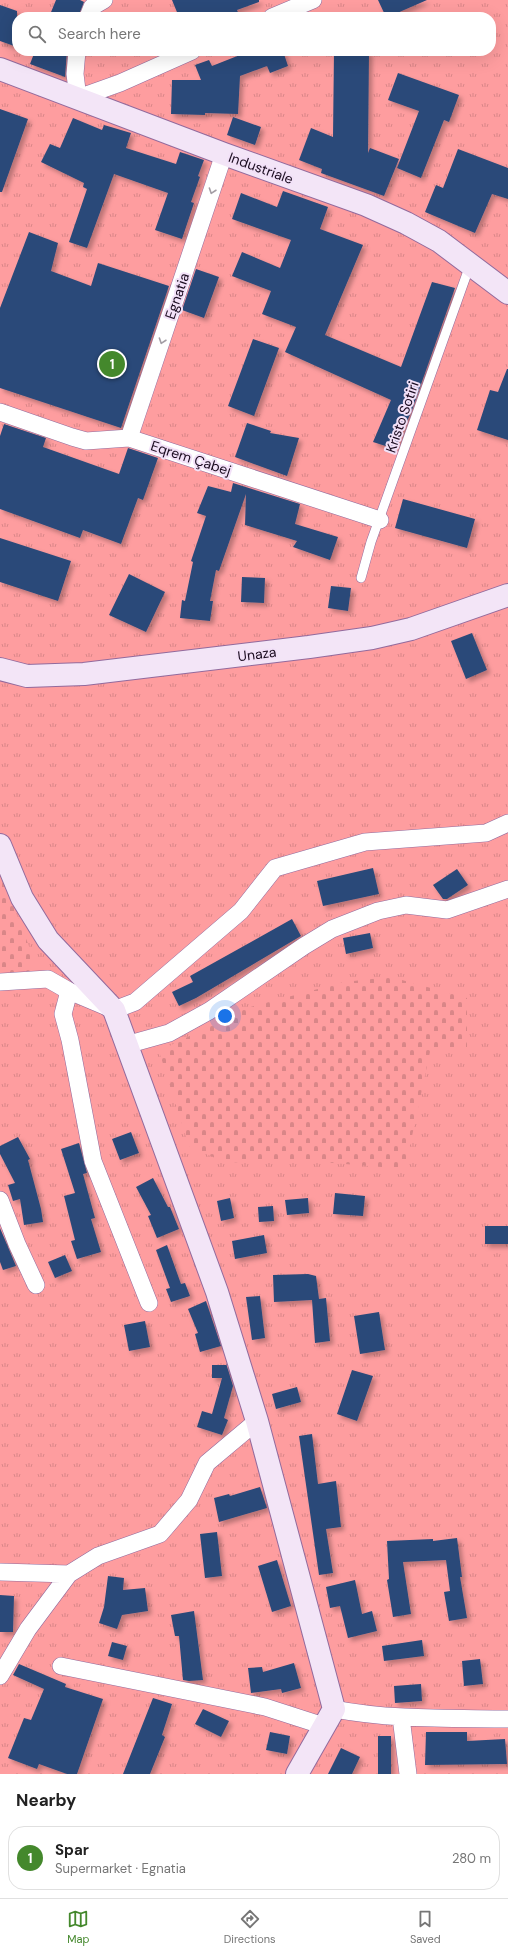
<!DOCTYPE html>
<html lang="en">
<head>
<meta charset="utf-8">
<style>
	body { margin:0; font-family:"DM Sans",sans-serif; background:#f2f2f2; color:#222 }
	.you { position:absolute; left:225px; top:1016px; width:14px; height:14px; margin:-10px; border:3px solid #fff; border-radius:50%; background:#1a73e8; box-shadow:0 0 0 6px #1a73e833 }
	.badge { display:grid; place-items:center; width:26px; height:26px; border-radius:50%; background:#44882c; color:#fff; font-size:13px; font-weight:700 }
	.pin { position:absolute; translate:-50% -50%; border:2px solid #fff; box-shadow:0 1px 4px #0006 }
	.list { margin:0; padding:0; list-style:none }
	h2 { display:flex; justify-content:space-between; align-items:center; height:52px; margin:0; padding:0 16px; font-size:17px }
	h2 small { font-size:13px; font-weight:400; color:#767676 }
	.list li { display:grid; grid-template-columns:26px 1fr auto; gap:12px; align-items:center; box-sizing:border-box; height:64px; margin:0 8px 8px; padding:0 8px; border:1px solid #e0e0e0; border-radius:16px }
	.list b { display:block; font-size:15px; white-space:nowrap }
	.list p { margin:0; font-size:13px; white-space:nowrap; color:#767676 }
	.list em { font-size:13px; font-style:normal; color:#767676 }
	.icon { flex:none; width:22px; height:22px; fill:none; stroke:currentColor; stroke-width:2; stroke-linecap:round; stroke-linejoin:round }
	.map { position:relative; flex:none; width:508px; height:1774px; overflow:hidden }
	.search { position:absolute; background:#fff; box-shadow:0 4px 16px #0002; left:12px; right:12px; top:12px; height:44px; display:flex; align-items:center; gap:10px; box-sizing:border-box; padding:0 14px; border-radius:16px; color:#767676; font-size:15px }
	.sheet { height:124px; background:#fff }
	nav { display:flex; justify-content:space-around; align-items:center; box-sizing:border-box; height:56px; border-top:1px solid #e0e0e0; background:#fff; font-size:11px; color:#767676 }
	nav a { display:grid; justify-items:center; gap:2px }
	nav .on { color:#44882c }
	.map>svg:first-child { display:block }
	.grass { fill:url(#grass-tufts); fill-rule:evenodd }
	.cemetery { fill:url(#cemetery-stones) }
	.building { fill:#2a4979; filter:url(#shadow) }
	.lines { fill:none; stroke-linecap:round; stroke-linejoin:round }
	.lane-casing { stroke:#926a9d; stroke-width:10 }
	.street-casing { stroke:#926a9d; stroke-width:18 }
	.secondary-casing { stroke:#926a9d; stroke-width:24 }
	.lane { stroke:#fff; stroke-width:9 }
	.street { stroke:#fff; stroke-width:17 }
	.secondary { stroke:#f3e5f7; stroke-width:22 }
	.oneway { stroke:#a39da5 }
	.labels { text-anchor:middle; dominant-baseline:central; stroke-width:4; stroke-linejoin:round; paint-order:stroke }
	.street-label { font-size:14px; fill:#1a0b1f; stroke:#f2e1f8 }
</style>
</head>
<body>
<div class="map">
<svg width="508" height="1774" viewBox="0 0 508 1774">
	<defs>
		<pattern id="grass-tufts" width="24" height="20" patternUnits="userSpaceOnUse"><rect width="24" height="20" fill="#fe9d9f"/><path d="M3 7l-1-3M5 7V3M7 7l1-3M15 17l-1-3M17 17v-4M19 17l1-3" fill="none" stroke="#d98688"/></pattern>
		<pattern id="cemetery-stones" width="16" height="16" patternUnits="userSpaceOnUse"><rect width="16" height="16" fill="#fe9d9f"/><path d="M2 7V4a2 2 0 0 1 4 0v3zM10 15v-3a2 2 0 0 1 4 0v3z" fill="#d98688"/></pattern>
		<filter id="shadow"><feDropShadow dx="3.5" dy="3.5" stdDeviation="2" flood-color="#0004"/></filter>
	</defs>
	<rect width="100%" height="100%" fill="#f2e1f8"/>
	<path class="grass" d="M0,0H508V1774H0ZM17,17H491V51H17Z"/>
	<path class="cemetery" d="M0,872L32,954L35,973L0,982Z
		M391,977L467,998V1050L431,1047L405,1169L285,1159L226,1163L189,1146L159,1051L247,1008L344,982Z"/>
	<path class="building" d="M56,0H80L84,2L78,17H49Z
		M172,0H259V2L237,10L240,17H179Z
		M378,0H427L388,17H386Z
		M0,5L17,11V47L0,41Z
		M35,51H67L65,77L30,64Z
		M250,51H283L288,66L270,73L267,66L240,76L238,114L205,113V115L171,114L172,80H201L195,65L209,60L212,66Z
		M334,51H369L368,153L370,148L399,159L384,196L321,173L322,169L299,160L311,128L333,137Z
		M398,73L459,95L449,122L444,120L421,178L397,168L419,111L388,100Z
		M0,109L28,119L2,192H0Z
		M233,117L261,127L255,145L227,135Z
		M73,118L102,130L104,125L131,133L126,148L176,164L180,152L204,160L198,176L200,177L191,202L194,203L182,239L155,230L168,193L114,174L87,248L69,242L87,189L83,187L84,183L41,162L50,144L60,148Z
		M458,149L508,168V199L492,194L475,233L425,212L436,185L443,188Z
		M283,191L328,207L320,229L363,245L325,335L401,367L432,282L455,288L412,410L395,449L373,442L391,400L285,352L296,327L262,314L271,291L232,276L242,252L280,268L291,240L232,219L241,193L277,207Z
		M29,232L58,243L51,271L91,286L98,263L169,286L121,428L0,388V308Z
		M196,269L219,277L204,318L182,310Z
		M253,339L279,348L254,416L228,406Z
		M507,369H508V440L477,430L490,390L498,392Z
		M247,423L271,431L270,433L299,438L287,476L235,457Z
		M4,424L46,438L43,447L119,474L128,448L158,458L143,500L138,498L121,544L83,530L80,538L0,509V436Z
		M233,483L300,504L295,524L338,537L330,560L293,547L297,541L245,525L246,494L219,571L216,570L210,601H213L210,621L180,618L182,600L185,601L193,562L191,561L206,516L197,513L208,486L231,492Z
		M403,499L475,519L467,548L395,528Z
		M0,538L71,561L58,601L0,582Z
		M129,574L165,592L146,632L109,615Z
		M242,577L265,578L264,603L241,602Z
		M331,586L351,588L348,611L328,608Z
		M472,633L487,670L466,679L451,641Z
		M373,868L379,894L323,906L317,881Z
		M457,869L468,885L447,899H443L433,885Z
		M292,919L301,936L196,998L179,1006L172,992L193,982L190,976Z
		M370,933L373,948L346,954L343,938Z
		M131,1132L139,1153L120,1160L112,1139Z
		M18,1137L30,1159L28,1160L41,1209L43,1222L24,1225L20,1199L13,1201L8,1185L15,1183L0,1154V1146Z
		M79,1143L87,1173L83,1174L95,1218L91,1219L101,1252L77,1259L71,1241L75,1240L64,1196L75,1193L61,1149Z
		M153,1178L168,1207H170L179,1229L157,1238L148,1216L151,1215L136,1187Z
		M335,1193L365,1196L363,1216L333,1214Z
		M230,1198L234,1218L221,1221L217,1201Z
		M308,1198L309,1213L287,1215L285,1200Z
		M273,1206L274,1221L259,1222L258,1207Z
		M485,1226H508V1244H485Z
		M0,1228L16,1266L3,1270L0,1262Z
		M264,1235L267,1253L235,1259L232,1241Z
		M167,1245L181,1284L185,1283L190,1296L171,1302L166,1289L170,1288L156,1250Z
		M65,1255L72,1271L55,1278L48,1262Z
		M308,1274L316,1276L319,1299L326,1298L330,1341L315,1343L312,1300L274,1302L273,1275Z
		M260,1296L265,1338L252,1340L246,1297Z
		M206,1301L221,1346L200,1352L195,1334L198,1333L188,1309Z
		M379,1312L385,1350L360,1354L354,1316Z
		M145,1321L150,1347L129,1351L124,1325Z
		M226,1363L233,1386L224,1418L228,1420L222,1435L197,1427L202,1411L212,1414L222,1378H212V1365H226Z
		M352,1370L373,1376L357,1421L337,1414Z
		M297,1387L301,1402L276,1409L272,1394Z
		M312,1434L318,1484L336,1481L341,1527L326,1529L333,1573L319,1575L299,1436Z
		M260,1487L267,1508L219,1522L214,1498L229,1494L230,1496Z
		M217,1532L222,1576L205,1578L200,1534Z
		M457,1538L462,1577H460L467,1618L449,1621L444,1592L450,1591L446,1560L403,1562L411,1614L393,1617L387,1580L389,1579L387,1541L433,1539V1541Z
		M277,1560L291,1606L272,1612L258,1566Z
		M108,1576L124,1578L123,1590L145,1588L148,1611L122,1615L117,1629L99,1623L104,1607Z
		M355,1580L362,1614L372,1611L377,1631L348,1638L340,1606L330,1608L326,1587Z
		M0,1595L14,1596L13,1632H0Z
		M194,1611L203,1680L189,1681L183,1680L179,1636H175L171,1615Z
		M422,1640L424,1656L384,1661L382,1646Z
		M112,1642L127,1646L123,1660L108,1656Z
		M480,1659L483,1684L464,1686L462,1661Z
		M294,1663L301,1688L282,1693L281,1689L251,1693L248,1668L262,1667L263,1672Z
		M19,1664L66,1684L65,1687L103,1699L77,1774H67L39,1764L37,1769L8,1758L24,1718L31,1720L44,1689L13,1675Z
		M421,1684L422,1701L395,1703L394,1686Z
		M153,1698L172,1704L162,1735L165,1737L150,1774H123Z
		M203,1709L229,1721L221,1737L195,1724Z
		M270,1732L290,1736L287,1754L266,1750Z
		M426,1732H467V1741L505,1739L507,1764L425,1765Z
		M378,1736H391V1774H378Z
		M341,1748L360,1757L352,1774H328Z"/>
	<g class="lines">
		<g class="lane-casing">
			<path id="lane" d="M361,578L371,542L470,265"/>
		</g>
		<g class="street-casing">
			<path id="street" d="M88,17L92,7L104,0
				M272,17L313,0
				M77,51L75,74L78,98L120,83L192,51
				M0,412L72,437L86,441L129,438L380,520
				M129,438L224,154
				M0,982L48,979L69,991L114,1010L135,1002L241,911L275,868L365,842L486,833L508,823
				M69,991L63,1014L70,1040L93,1161L149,1303
				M126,1045L169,1033L209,1011L304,946L332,929L378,911L406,905L447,910L508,889
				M0,1200L17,1244L36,1285
				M0,1572L69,1574
				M61,1666L265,1707L324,1726
				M0,1676L28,1629L69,1574L98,1556L160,1534L189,1500L207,1463L257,1421
				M334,1709C391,1720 450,1718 508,1719
				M401,1717L408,1774"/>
		</g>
		<g class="secondary-casing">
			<path id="secondary" d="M0,69L224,154L366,205L406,223L439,241L508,293
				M0,669L27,676L84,674L309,647L372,638L411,629L508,595
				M0,845L22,898L48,940L114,1010L217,1292L257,1421L334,1709L297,1774"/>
		</g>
		<use href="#lane" class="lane"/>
		<use href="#street" class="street"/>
		<use href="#secondary" class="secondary"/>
	</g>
	<defs><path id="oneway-chevron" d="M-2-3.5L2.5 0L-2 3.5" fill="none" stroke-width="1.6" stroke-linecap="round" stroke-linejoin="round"/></defs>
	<g class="oneway">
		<use href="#oneway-chevron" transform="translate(212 191) rotate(109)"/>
		<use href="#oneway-chevron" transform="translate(162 341) rotate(109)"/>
	</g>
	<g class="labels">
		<g class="street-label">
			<text transform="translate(261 168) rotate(20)">Industriale</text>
			<text transform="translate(177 296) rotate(-71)">Egnatia</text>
			<text transform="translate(402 417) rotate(-71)">Kristo Sotiri</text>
			<text transform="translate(191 458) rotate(18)">Eqrem Çabej</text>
			<text transform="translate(257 654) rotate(-7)">Unaza</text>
		</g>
	</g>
</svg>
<div class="you"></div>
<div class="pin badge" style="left:112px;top:364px">1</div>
<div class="search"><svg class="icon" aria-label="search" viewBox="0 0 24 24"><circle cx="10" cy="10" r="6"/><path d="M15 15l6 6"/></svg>Search here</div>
</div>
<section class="sheet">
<h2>Nearby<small></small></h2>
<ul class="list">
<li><span class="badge">1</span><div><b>Spar</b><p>Supermarket · Egnatia</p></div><em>280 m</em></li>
</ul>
</section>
<nav>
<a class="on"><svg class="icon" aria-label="map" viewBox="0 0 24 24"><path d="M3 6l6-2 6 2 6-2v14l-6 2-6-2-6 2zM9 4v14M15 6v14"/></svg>Map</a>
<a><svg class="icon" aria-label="directions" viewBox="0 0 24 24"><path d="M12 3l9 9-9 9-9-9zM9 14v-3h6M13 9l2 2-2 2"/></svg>Directions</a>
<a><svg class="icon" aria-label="saved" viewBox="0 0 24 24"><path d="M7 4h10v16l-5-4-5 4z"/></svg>Saved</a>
</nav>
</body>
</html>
